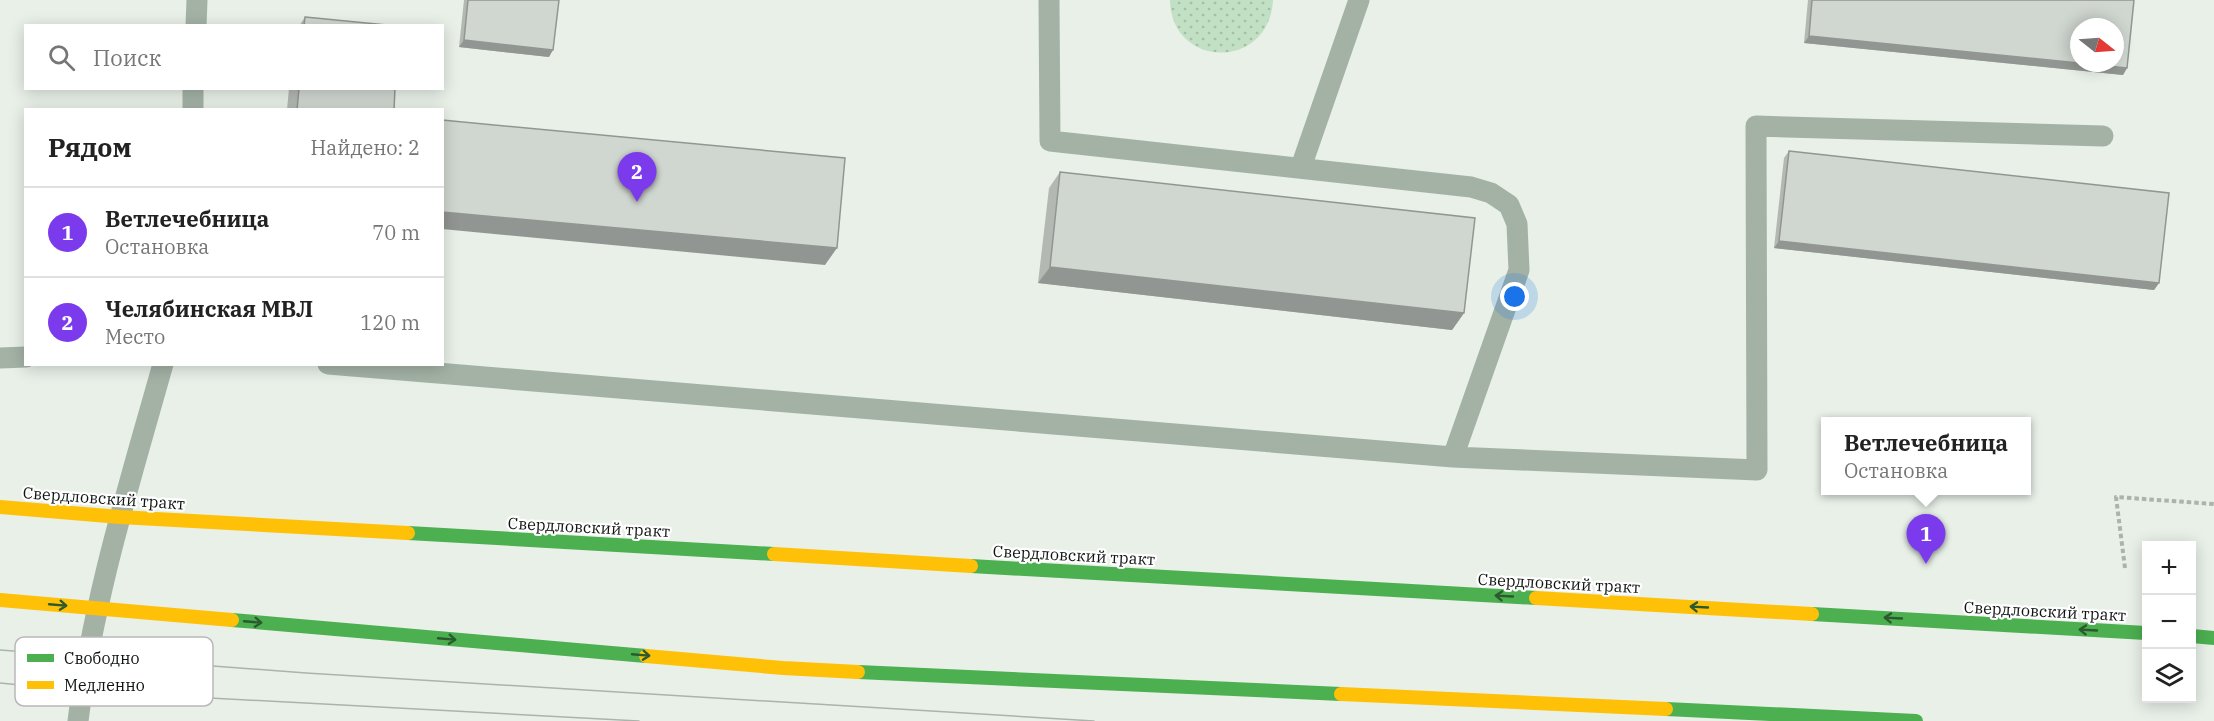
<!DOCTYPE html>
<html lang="ru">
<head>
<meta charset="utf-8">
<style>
	body { margin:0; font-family:"IBM Plex Serif",serif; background:#f6f6f6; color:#222 }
	.controls { position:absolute; right:18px; bottom:18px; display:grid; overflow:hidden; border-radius:0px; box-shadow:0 3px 15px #0003 }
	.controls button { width:54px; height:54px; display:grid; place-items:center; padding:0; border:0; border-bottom:2px solid #e0e0e0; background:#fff; color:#222; font:30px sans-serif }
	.compass { position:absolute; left:2070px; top:18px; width:54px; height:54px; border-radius:50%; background:#fff; box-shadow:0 3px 15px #0003; rotate:107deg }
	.you { position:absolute; left:1515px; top:297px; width:21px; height:21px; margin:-15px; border:4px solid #fff; border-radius:50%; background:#1a73e8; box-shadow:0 0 0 9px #1a73e833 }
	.badge { display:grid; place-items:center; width:39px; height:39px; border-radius:50%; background:#7c3aed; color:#fff; font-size:20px; font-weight:700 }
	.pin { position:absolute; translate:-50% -50px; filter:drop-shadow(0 2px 3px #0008) }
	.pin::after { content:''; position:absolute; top:32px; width:21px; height:18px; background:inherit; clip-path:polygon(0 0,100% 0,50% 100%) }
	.popup { position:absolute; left:1821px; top:417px; width:210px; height:78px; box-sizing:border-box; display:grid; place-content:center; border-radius:0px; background:#fff; filter:drop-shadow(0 2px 4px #0005); font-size:20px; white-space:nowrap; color:#767676 }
	.popup b { font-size:22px; color:#222 }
	.popup::after { content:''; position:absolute; left:50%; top:100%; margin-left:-12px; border:12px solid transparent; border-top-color:#fff }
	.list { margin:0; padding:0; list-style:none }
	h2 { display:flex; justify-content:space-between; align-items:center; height:78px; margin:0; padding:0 24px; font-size:26px }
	h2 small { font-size:20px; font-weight:400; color:#767676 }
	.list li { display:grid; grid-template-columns:39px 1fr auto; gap:18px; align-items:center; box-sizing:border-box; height:90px; padding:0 24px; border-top:2px solid #e0e0e0 }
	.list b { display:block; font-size:22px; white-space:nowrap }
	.list p { margin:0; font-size:20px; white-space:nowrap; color:#767676 }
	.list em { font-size:20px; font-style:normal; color:#767676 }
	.icon { flex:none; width:33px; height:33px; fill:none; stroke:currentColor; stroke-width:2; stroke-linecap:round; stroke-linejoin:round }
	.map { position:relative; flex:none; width:2214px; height:721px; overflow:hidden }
	.search { position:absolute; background:#fff; box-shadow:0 3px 15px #0003; left:24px; top:24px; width:420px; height:66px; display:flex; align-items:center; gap:15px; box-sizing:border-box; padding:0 21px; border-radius:0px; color:#767676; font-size:22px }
	.panel { position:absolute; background:#fff; box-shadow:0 3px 15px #0003; left:24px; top:108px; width:420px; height:258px; border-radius:0px }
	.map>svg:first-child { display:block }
	.green { fill:url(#green-dots) }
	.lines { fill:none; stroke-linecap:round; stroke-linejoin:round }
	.path { stroke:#aab4ab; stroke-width:4; stroke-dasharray:4.5 3; stroke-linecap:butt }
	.lane { stroke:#a4b2a6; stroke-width:21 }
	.fast { stroke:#4caf50; stroke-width:14 }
	.slow { stroke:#ffc107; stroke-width:14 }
	.tram { stroke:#aab4ab; stroke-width:1.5 }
	.wall { fill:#b3b8b3 }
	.shaded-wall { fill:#929692 }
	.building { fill:#d0d6d0; stroke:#929692; stroke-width:1.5 }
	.oneway { stroke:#2a5a2d }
	.labels { text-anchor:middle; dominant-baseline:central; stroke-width:4.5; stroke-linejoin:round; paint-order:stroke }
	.street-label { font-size:16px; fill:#0f1410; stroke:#fff }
	.key { fill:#fff; stroke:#b7b8b7; stroke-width:1.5 }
	.key-label { font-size:16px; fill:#0f1410 }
</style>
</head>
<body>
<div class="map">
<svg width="2214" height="721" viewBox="0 0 2214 721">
	<defs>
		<pattern id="green-dots" width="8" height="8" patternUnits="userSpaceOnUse" patternTransform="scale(1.5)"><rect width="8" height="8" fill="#c1e0c4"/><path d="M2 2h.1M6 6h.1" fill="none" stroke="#a5bfa7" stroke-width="1.8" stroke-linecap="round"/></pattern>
	</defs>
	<rect width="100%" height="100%" fill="#e8f0e8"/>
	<path class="green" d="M1170,0H1273C1269,71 1171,69 1170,0Z"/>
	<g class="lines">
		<path class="path" d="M2125,568L2116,497L2214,504"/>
		<path class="lane" d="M1049,0L1050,141L1471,187L1491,193L1509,205L1517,224L1519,270L1453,457
			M196,26L197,0
			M193,110V88
			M1301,167L1359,0
			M0,358L26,357
			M328,364L1453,457L1757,470L1756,126L2103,136
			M78,721C93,599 130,482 163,364"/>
		<path class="fast" d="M408,533L774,554
			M971,566L1536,598
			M1812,614L2146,633
			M232,620L646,656
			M2192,636L2214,638
			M858,672L1341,694
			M1666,709L1916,721"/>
		<path class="slow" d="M0,507L120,517L408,533
			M774,554L971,566
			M1536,598L1812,614
			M0,600L232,620
			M646,656L783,668L858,672
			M1341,694L1666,709"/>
		<path class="tram" d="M0,650L306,673L1094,721
			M0,683L81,691L639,721"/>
	</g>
	<path class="wall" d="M464,0H559L549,57L459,47Z
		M1808,0H2134L2127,68L2123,75L1804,43Z
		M305,17L397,26H299Z
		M289,88H395L394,110H287Z
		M1789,151L2159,283L2154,290L1774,248L1784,158Z
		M1060,172L1464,313L1452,330L1038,283L1049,188Z"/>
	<path class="shaded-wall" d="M1809,36L2127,68L2123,75L1804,43Z
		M464,40L553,50L549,57L459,47Z
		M442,212L837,248L825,265L442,229Z
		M1779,241L2159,283L2154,290L1774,248Z
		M1050,267L1464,313L1452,330L1038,283Z"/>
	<path class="building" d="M468,0H559L553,50L464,40Z
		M1812,0H2134L2127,68L2081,63H2115V27H2079V63L1809,36Z
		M305,17L397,26H304Z
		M299,88H395L394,110H297Z
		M442,120L845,158L837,248L442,212Z
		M1789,151L2169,193L2159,283L1779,241Z
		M1060,172L1475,218L1464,313L1050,267Z"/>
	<defs><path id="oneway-shaft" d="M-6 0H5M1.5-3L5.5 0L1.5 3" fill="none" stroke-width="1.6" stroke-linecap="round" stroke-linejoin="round" transform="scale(1.5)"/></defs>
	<g class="oneway">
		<use href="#oneway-shaft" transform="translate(1504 596) rotate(-177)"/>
		<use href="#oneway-shaft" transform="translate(58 605) rotate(5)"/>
		<use href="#oneway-shaft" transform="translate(1699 607) rotate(-177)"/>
		<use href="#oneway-shaft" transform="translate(1893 618) rotate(-177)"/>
		<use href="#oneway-shaft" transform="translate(253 622) rotate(5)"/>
		<use href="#oneway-shaft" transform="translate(2088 630) rotate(-177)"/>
		<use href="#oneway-shaft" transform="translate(447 639) rotate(5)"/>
		<use href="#oneway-shaft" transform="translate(641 655) rotate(5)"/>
	</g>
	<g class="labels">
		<g class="street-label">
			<text transform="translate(104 498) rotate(4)">Свердловский тракт</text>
			<text transform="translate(589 527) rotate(3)">Свердловский тракт</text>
			<text transform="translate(1074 555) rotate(3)">Свердловский тракт</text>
			<text transform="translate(1559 583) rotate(3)">Свердловский тракт</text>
			<text transform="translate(2045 611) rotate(3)">Свердловский тракт</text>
		</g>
	</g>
	<rect x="15" y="637" width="198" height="69" rx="9" class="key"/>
	<rect x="27" y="654" width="27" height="8" fill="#4caf50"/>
	<rect x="27" y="681" width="27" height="8" fill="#ffc107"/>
	<g class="key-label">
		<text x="64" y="664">Свободно</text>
		<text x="64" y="691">Медленно</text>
	</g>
</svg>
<div class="controls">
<button>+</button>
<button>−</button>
<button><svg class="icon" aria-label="layers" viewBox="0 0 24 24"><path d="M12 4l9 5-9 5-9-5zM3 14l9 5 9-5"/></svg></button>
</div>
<svg class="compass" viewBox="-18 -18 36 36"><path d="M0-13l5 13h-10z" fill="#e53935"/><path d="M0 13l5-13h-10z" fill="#767676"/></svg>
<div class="you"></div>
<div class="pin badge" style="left:1926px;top:564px">1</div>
<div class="popup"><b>Ветлечебница</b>Остановка</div>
<div class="pin badge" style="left:637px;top:202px">2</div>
<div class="search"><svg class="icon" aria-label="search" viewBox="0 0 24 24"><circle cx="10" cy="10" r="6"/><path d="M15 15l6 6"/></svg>Поиск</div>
<section class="panel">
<h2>Рядом<small>Найдено: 2</small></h2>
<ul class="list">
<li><span class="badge">1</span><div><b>Ветлечебница</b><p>Остановка</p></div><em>70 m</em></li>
<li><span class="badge">2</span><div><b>Челябинская МВЛ</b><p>Место</p></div><em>120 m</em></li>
</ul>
</section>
</div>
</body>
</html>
